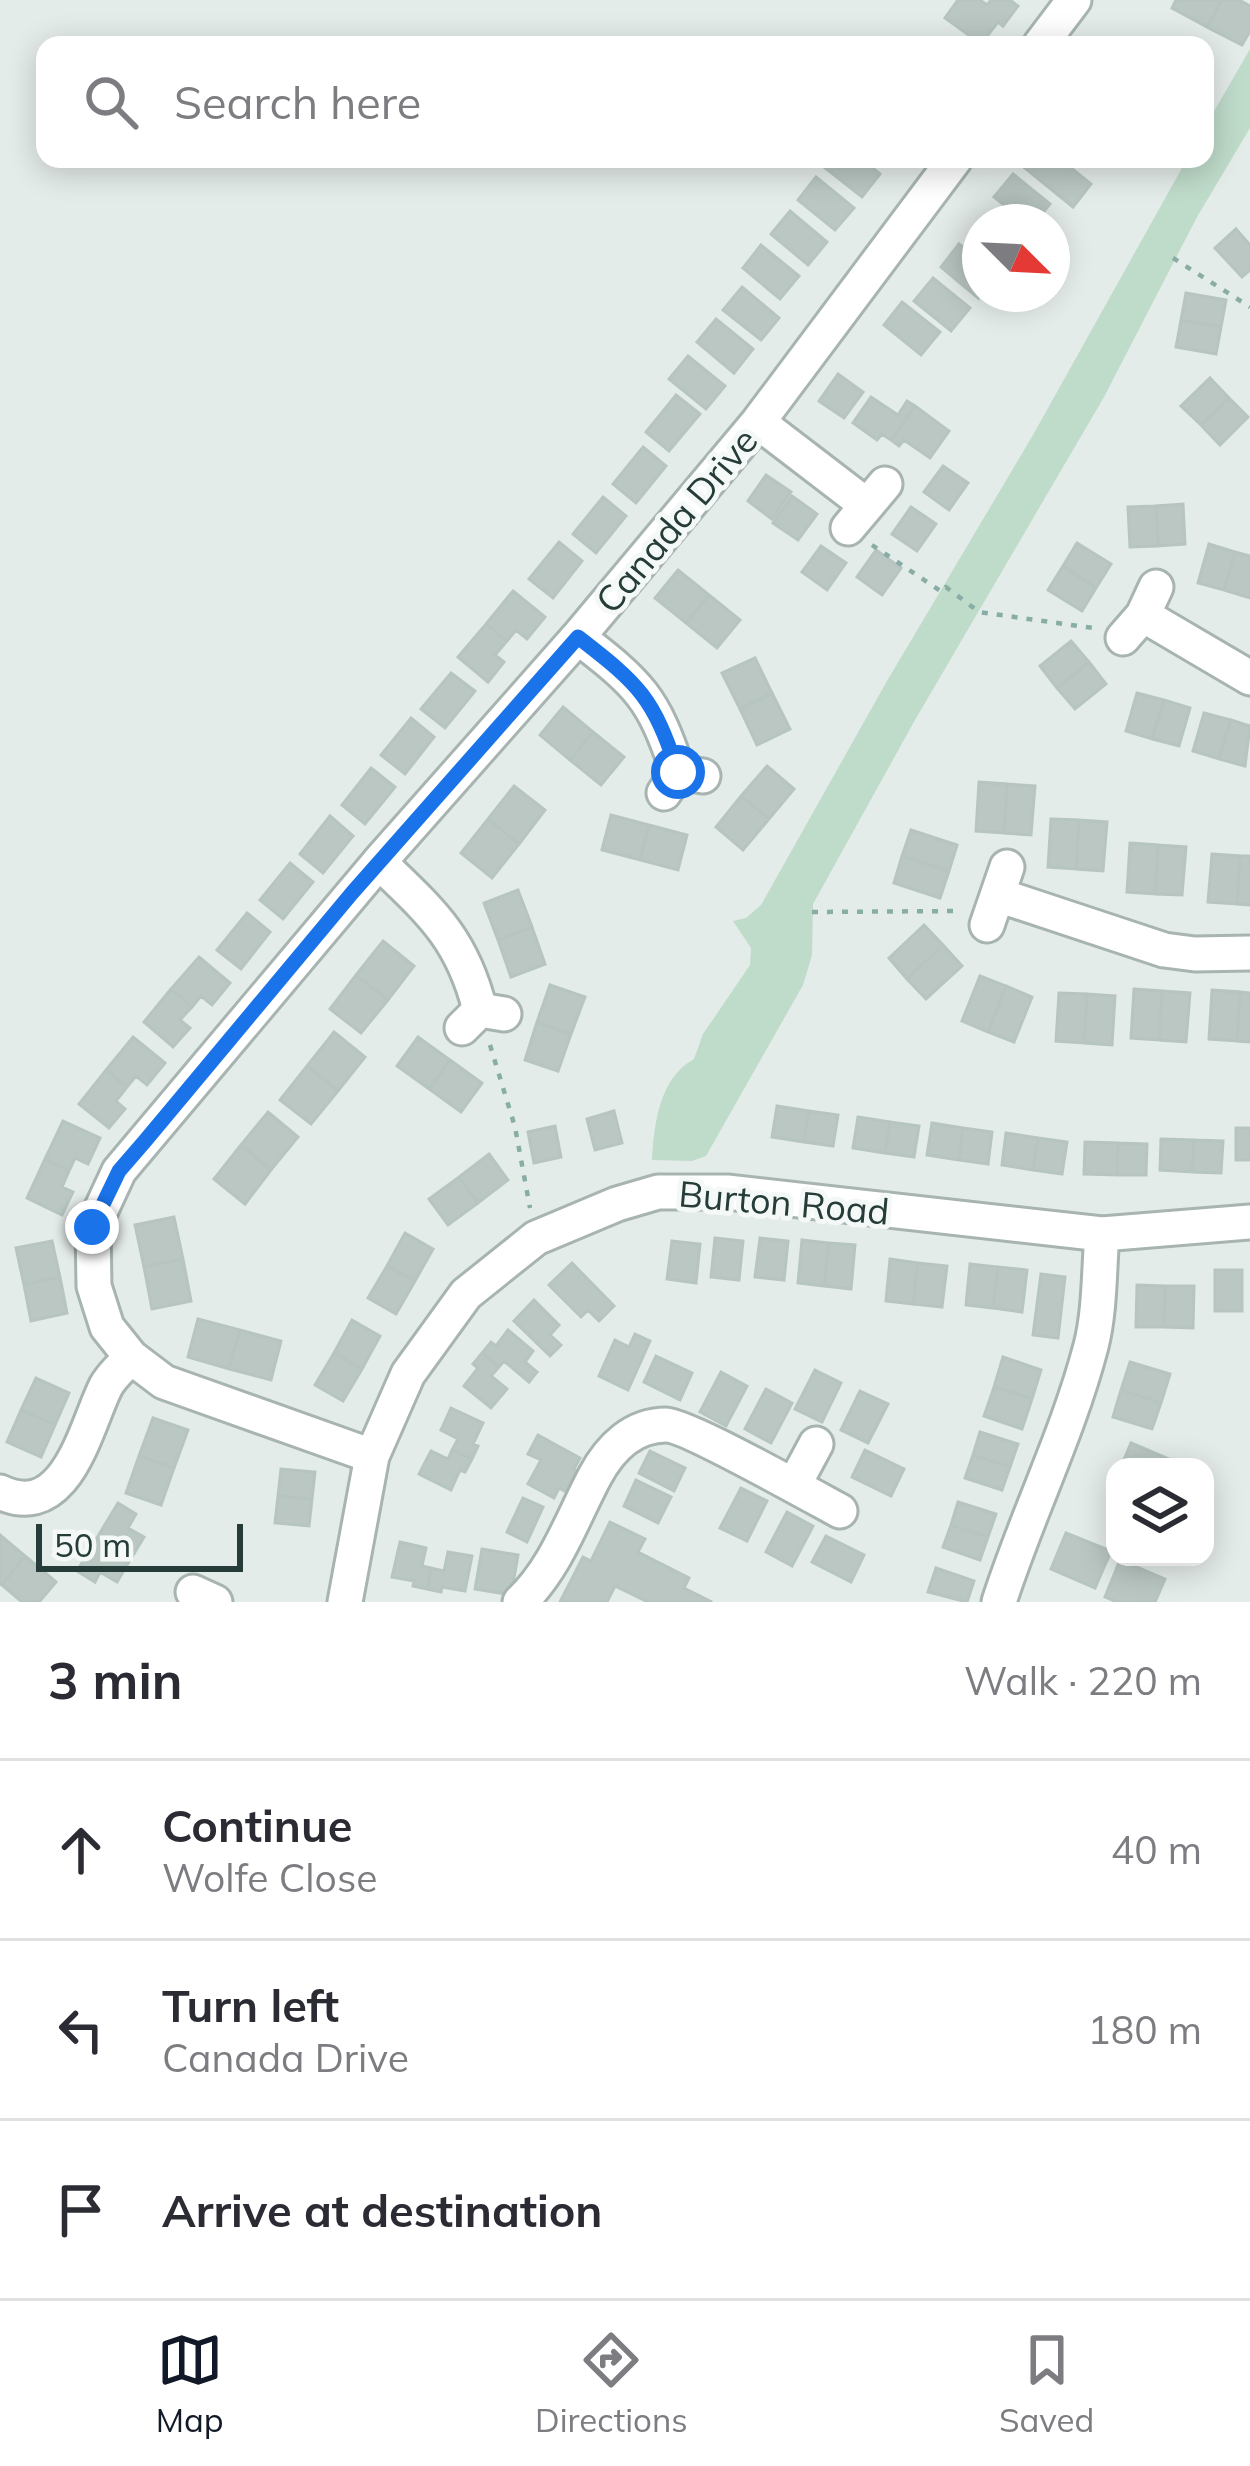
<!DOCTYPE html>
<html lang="en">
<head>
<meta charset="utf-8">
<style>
	body { margin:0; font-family:Mulish,sans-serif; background:#f2f2f3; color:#2b2b33 }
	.controls { position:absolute; right:36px; bottom:36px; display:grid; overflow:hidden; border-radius:24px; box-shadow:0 6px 30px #0003 }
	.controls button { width:108px; height:108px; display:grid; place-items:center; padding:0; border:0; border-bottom:3px solid #e1e1e2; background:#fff; color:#2b2b33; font:60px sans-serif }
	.compass { position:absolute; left:962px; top:204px; width:108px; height:108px; border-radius:50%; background:#fff; box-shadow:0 6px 30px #0003; rotate:114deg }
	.scale { position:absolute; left:36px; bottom:30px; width:207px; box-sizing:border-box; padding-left:12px; border:6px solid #253c39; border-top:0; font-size:33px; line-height:42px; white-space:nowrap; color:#253c39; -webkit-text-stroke:9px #f4f9f7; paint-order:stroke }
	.stop { position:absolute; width:36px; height:36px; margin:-27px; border:9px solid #1a73e8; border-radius:50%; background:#fff }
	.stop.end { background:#1a73e8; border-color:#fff; box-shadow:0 3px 12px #0008 }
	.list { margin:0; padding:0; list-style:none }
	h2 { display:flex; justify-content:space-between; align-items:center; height:156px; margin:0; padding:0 48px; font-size:51px }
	h2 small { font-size:39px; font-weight:400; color:#7c7c81 }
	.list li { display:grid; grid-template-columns:78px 1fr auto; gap:36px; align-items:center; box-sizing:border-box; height:180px; padding:0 48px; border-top:3px solid #e1e1e2 }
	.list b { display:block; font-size:45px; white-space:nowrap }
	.list p { margin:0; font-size:39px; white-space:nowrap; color:#7c7c81 }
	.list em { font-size:39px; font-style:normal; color:#7c7c81 }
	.icon { flex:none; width:66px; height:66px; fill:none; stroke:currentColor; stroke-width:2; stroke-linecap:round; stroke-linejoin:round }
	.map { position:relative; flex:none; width:1250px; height:1602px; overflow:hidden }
	.search { position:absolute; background:#fff; box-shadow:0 6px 30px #0003; left:36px; right:36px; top:36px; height:132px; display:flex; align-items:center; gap:30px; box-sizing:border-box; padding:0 42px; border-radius:24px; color:#7c7c81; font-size:45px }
	.sheet { height:696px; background:#fff }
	nav { display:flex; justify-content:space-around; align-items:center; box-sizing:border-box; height:168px; border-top:3px solid #e1e1e2; background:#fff; font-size:33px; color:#7c7c81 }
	nav a { display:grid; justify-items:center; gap:6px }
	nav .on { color:#111827 }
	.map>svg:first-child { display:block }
	.green { fill:#bfdbca }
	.building { fill:#bac7c3; stroke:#b7c5c1; stroke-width:3 }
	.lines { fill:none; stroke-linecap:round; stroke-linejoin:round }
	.minor-casing { stroke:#a7b4b1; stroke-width:39 }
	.path { stroke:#87ada5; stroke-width:4.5; stroke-dasharray:6 9; stroke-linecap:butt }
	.minor { stroke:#fff; stroke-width:33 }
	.route { stroke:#1a73e8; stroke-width:15 }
	.labels { text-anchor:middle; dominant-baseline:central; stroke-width:10; stroke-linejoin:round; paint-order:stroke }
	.street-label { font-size:36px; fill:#253c39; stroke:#f4f9f7 }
</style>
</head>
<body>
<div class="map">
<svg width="1250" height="1602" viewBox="0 0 1250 1602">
	<rect width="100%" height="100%" fill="#e4ece9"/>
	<path class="green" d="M1250,49V128L1197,217L1104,397L915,720L813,904L812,955L803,985L706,1156L692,1161L652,1160C654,1125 659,1078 694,1059L703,1034L750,965L751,948L733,921L746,918L761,905L887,681L1033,435L1187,159H1205V127Z"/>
	<path class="building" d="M958,0H980L987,5L991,0H1010L1018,6L1003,26L998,22L981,44L945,18Z
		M1176,0H1222L1207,27L1172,8Z
		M1222,0H1239L1250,6V31L1242,45L1207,27Z
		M830,159H862L880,174L862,197L824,167Z
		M1024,159H1060L1091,184L1073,207L1020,164Z
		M1013,174L1050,204L1035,222H1025L994,197Z
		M816,177L854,208L835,230L798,200Z
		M790,211L827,242L808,265L771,234Z
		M1236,229L1250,245V270L1242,277L1215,248Z
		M959,244L980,261L978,298L941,267Z
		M761,245L799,276L780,299L743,268Z
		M933,278L970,308L951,331L914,301Z
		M742,287L779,318L761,340L723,310Z
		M1186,293L1226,300L1221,327L1181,320Z
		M902,302L940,332L921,355L884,325Z
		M716,319L753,349L734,373L697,342Z
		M1181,320L1221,327L1216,354L1176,347Z
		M688,356L725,386L706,409L669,379Z
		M838,374L863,392L844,418L819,401Z
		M1210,378L1229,398L1201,425L1181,406Z
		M676,395L700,414L669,451L646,432Z
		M871,397L898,415L907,401L915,406L891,440L882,434L877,440L853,423Z
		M1229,398L1248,417L1220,445L1201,425Z
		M915,406L949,431L930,458L904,440L899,446L891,440Z
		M643,447L666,466L636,503L613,484Z
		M943,466L968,483L949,510L924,492Z
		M766,475L791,492L772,519L748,501Z
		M792,496L817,514L798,540L773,523Z
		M603,497L626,516L596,553L573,534Z
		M1183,504L1185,544L1158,546L1156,506Z
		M1156,506L1158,546L1130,547L1128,507Z
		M911,507L936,524L917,551L892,534Z
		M559,542L582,561L553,598L529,579Z
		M1077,543L1111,564L1096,588L1063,566Z
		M1209,544L1235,552L1224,590L1198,583Z
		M821,546L846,563L827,590L802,572Z
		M876,550L901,568L882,595L857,577Z
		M1235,552L1250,556V598L1224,590Z
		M1063,566L1096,588L1082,611L1048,590Z
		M678,570L709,595L686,623L655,598Z
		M513,591L545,617L527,639L516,630L507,641L486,624Z
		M709,595L740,620L717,648L686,623Z
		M486,624L507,641L495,655L504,662L488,682L458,657Z
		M1071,641L1089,662L1057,688L1040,666Z
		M755,658L772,693L740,709L722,673Z
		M1089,662L1106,684L1075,709L1057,688Z
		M451,673L475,691L445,728L421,709Z
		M772,693L790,729L757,745L740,709Z
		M1137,693L1164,700L1152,739L1126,731Z
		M1164,700L1190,708L1179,746L1152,739Z
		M563,707L593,732L570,760L540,735Z
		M1204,713L1231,720L1219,759L1193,751Z
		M411,718L434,737L405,774L381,755Z
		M1231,720L1250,726L1245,766L1219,759Z
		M593,732L624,757L601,785L570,760Z
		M767,766L794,789L769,819L741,796Z
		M371,768L395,787L365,824L342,805Z
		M979,782L1007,784L1004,833L976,831Z
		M1007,784L1035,786L1031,835L1004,833Z
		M514,786L545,810L519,844L488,819Z
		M741,796L769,819L743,850L716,827Z
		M611,815L649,825L640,860L602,850Z
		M330,816L353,836L323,873L300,854Z
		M488,819L519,844L492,878L461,853Z
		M1051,819L1079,820L1076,869L1048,867Z
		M1079,820L1107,822L1103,871L1076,869Z
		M649,825L687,835L678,870L640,860Z
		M911,830L957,845L949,871L902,856Z
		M1130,843L1158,845L1155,894L1127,892Z
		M1158,845L1186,847L1182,895L1155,894Z
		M1212,854L1240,856L1237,904L1208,902Z
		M902,856L949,871L940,898L894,883Z
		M1240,856H1250V905L1237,904Z
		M290,863L313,882L283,919L260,900Z
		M518,890L532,927L498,940L484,903Z
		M247,913L270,932L241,969L217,950Z
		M924,925L943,945L907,979L889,958Z
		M532,927L545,964L511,977L498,940Z
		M383,941L414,966L388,1000L356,975Z
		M943,945L962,966L926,999L907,979Z
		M199,957L230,983L212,1005L201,996L192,1007L171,989Z
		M356,975L388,1000L361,1033L330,1009Z
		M980,976L1006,986L988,1032L962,1021Z
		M550,985L585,997L571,1034L537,1022Z
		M1006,986L1032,997L1014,1042L988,1032Z
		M171,989L192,1007L180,1020L190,1028L173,1047L144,1022Z
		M1134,989L1162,991L1159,1040L1131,1038Z
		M1212,990L1240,992L1237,1041L1209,1039Z
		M1162,991L1190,993L1186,1042L1159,1040Z
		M1240,992L1250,993V1042L1237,1041Z
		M1059,993L1087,994L1084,1043L1056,1041Z
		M1087,994L1115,996L1112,1045L1084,1043Z
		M537,1022L571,1034L558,1071L525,1060Z
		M334,1032L365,1057L338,1091L307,1066Z
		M133,1037L165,1063L147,1085L136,1076L127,1087L106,1070Z
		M418,1037L450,1060L429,1089L397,1066Z
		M450,1060L482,1083L461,1112L429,1089Z
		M307,1066L338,1091L311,1124L280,1100Z
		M106,1070L127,1087L116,1101L125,1109L109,1128L79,1104Z
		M777,1106L809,1111L804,1142L772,1137Z
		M614,1111L622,1143L595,1150L587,1119Z
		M809,1111L838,1115L833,1146L804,1142Z
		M268,1112L298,1137L271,1170L241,1145Z
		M858,1117L890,1122L885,1153L853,1148Z
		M63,1121L100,1138L88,1164L75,1158L69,1171L45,1159Z
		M890,1122L919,1126L914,1157L885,1153Z
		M932,1123L963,1128L959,1160L927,1155Z
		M555,1126L561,1157L534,1163L528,1132Z
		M963,1128L992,1132L988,1164L959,1160Z
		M1236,1128H1250V1160H1236Z
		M1006,1133L1038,1138L1033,1170L1002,1165Z
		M1038,1138L1067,1142L1062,1174L1033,1170Z
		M1161,1139L1194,1140L1192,1172L1160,1170Z
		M1194,1140L1223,1141L1221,1173L1192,1172Z
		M1085,1142L1118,1143L1117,1175L1084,1174Z
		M1118,1143L1147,1144L1146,1175H1117Z
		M241,1145L271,1170L245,1204L214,1179Z
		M489,1154L508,1180L478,1203L459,1177Z
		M45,1159L69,1171L62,1187L73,1192L62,1215L27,1198Z
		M459,1177L478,1203L448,1225L429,1199Z
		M174,1217L183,1259L144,1267L135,1225Z
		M405,1233L433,1249L415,1281L387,1266Z
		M715,1238L743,1241L739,1280L711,1277Z
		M760,1238L788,1241L784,1280L755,1277Z
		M802,1240L829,1243L824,1286L798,1283Z
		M52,1241L60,1277L24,1285L16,1248Z
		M672,1241L700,1244L696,1283L667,1279Z
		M829,1243L855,1245L851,1289L824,1286Z
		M183,1259L191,1301L152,1309L144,1267Z
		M890,1259L918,1263L913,1304L886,1301Z
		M572,1263L614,1306L599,1321L588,1310L581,1317L549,1285Z
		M918,1263L947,1266L942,1307L913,1304Z
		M970,1264L998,1267L993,1308L966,1305Z
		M387,1266L415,1281L396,1314L368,1298Z
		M998,1267L1027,1270L1022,1312L993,1308Z
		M1215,1270H1242V1311H1215Z
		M1041,1274L1065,1277L1058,1338L1033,1335Z
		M60,1277L67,1313L31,1321L24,1285Z
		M1137,1285L1165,1286L1164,1327H1136Z
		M1165,1286H1194L1193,1328L1164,1327Z
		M534,1300L559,1325L550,1335L561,1345L550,1356L514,1321Z
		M198,1319L240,1330L229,1369L188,1357Z
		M352,1320L380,1336L362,1369L334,1353Z
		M240,1330L281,1341L271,1380L229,1369Z
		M508,1330L533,1351L525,1362L537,1372L529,1382L504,1361L499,1367L482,1353L491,1342L496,1346Z
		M635,1334L650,1341L628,1390L599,1376L615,1340L629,1347Z
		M334,1353L362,1369L343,1401L315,1385Z
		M482,1353L499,1367L491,1376L507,1389L491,1408L464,1386L478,1368L473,1364Z
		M656,1356L692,1373L680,1400L644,1382Z
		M1003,1357L1041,1370L1032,1399L994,1387Z
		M1130,1362L1170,1374L1161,1403L1121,1390Z
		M815,1370L841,1383L822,1422L795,1409Z
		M721,1372L747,1386L726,1426L700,1412Z
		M36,1378L69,1393L55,1425L21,1410Z
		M994,1387L1032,1399L1022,1429L984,1416Z
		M766,1389L792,1403L771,1443L745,1429Z
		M1121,1390L1161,1403L1152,1429L1113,1417Z
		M860,1391L888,1404L868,1443L841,1430Z
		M451,1408L483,1423L473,1444L478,1446L472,1459L452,1450L458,1439L441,1430Z
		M21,1410L55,1425L41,1457L7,1442Z
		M153,1418L188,1430L174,1468L139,1456Z
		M980,1432L1018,1444L1010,1467L973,1455Z
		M538,1435L580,1458L574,1469L581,1473L570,1494L559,1488L554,1498L528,1484L541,1460L528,1454Z
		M1131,1443L1169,1459L1166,1467H1121Z
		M452,1450L472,1459L465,1472L460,1470L451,1490L419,1474L431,1451L448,1459Z
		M865,1450L904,1469L891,1496L852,1477Z
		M650,1451L685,1468L674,1491L639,1473Z
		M973,1455L1010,1467L1002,1490L965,1478Z
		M139,1456L174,1468L161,1505L126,1493Z
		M281,1469L315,1472L312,1499L278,1496Z
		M636,1480L671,1497L658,1523L624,1506Z
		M741,1488L767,1501L747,1541L720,1528Z
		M278,1496L312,1499L309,1526L275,1523Z
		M523,1498L543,1507L527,1542L507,1532Z
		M958,1502L996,1514L988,1537L951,1525Z
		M118,1503L136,1514L128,1528L144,1537L117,1582L100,1572L95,1582L77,1571Z
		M787,1512L813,1526L792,1566L766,1552Z
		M610,1522L645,1539L638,1552L689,1578L684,1588L712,1602H648L615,1586L607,1602H560L583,1557L591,1561Z
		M951,1525L988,1537L980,1560L943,1547Z
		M1066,1533L1111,1551L1095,1588L1051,1569Z
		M0,1535L25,1556L2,1585L0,1584Z
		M826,1536L864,1555L851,1582L812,1562Z
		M400,1542L426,1548L422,1566L431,1568L427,1589L413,1586L414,1581L392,1577Z
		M482,1549L518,1555L511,1595L475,1589Z
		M448,1552L472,1556L465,1591L442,1587L441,1592L427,1589L431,1568L444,1571Z
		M25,1556L56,1582L39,1602H22L2,1585Z
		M1120,1560L1165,1579L1155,1602H1117L1105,1597Z
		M936,1568L974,1581L967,1602L928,1592Z"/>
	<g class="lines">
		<g class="minor-casing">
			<path id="minor" d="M1040,45L1074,0
				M758,422L865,504
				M848,528L885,484
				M1143,615L1250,678
				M578,637C640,685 653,697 678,772
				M1123,638L1143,615L1156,587
				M664,793L678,772L703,776
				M379,862C431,912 462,938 480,1010
				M998,895L1164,950L1195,954L1250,953
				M987,925L1007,867
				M462,1028L480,1010L504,1014
				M372,1456L164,1382L131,1357L107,1327L94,1286L93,1227L119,1171L379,862L578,637L758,422L955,159
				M794,1485L816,1444
				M0,1492C67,1524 86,1425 106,1386C112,1375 123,1366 131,1357
				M193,1592L215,1602
				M345,1602L372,1456L408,1374L466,1294L536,1238L617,1204L658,1192H727L1102,1234L1250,1222
				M520,1602C556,1568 572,1519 595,1476C610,1448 633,1425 666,1425C686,1425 814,1497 840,1511
				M999,1602C1027,1515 1068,1434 1091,1346C1100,1311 1099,1270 1102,1234"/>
		</g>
		<path class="path" d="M1173,258L1250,307
			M872,545L942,592L946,587L979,612L1093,628
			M812,912L962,911
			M490,1045L515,1127L530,1208"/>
		<use href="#minor" class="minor"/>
	</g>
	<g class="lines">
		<path class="route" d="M92,1227L119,1171L145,1141L352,893L578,637C640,685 653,697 678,772"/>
	</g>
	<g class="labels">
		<g class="street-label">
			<text transform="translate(676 520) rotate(-50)">Canada Drive</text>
			<text transform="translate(784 1202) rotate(5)">Burton Road</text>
		</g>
	</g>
</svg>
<div class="controls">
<button><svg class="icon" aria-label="layers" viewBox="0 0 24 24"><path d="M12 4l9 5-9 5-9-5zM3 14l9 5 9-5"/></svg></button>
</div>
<svg class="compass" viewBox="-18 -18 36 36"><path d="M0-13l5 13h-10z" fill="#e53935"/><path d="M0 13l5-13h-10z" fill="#7c7c81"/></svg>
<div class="scale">50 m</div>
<div class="stop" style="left:678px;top:772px"></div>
<div class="stop end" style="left:92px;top:1227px"></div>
<div class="search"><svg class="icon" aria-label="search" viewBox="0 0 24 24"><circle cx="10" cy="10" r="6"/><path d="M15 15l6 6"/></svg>Search here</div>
</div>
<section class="sheet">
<h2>3 min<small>Walk · 220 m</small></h2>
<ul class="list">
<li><svg class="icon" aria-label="ahead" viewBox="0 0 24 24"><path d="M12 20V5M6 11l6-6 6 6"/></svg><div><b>Continue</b><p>Wolfe Close</p></div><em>40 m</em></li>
<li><svg class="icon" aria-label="left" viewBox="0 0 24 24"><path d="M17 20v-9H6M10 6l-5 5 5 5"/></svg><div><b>Turn left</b><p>Canada Drive</p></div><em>180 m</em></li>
<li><svg class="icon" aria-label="arrive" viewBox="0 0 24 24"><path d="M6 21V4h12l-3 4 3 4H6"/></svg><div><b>Arrive at destination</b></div></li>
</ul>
</section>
<nav>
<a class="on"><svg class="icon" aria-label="map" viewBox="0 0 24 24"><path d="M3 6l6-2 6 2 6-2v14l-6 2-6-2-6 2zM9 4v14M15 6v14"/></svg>Map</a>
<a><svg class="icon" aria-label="directions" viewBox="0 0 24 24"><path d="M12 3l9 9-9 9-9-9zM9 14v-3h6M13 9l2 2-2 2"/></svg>Directions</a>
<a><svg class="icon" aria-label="saved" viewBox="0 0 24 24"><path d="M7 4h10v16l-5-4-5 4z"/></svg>Saved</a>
</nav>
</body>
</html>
